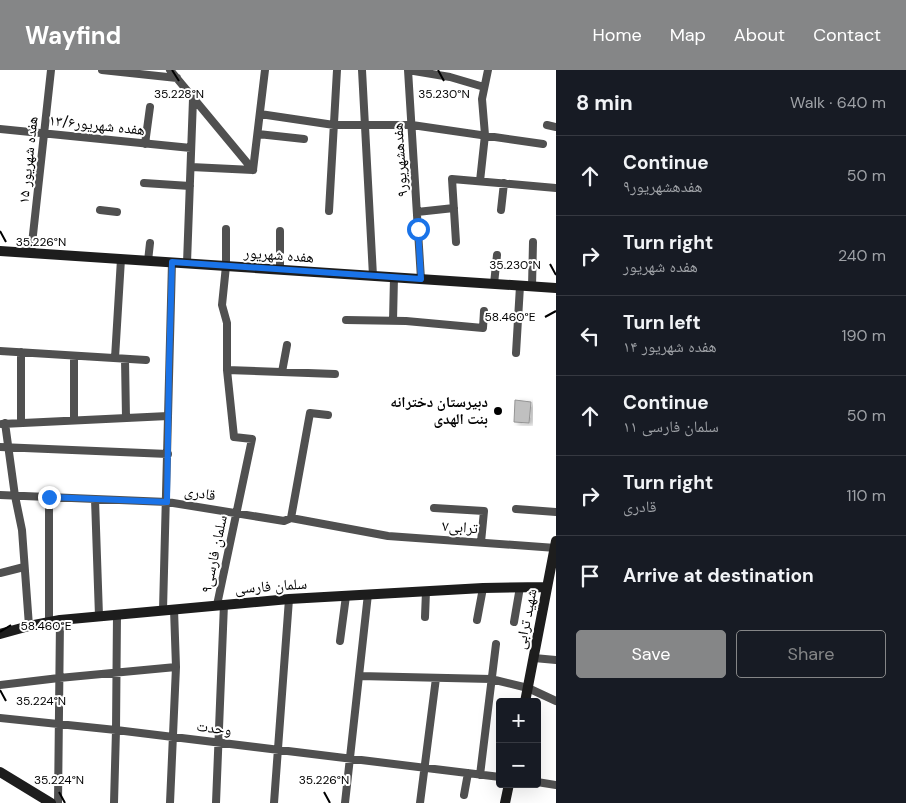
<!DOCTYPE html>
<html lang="en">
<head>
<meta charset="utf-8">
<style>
	body { margin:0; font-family:"DM Sans","Noto Naskh Arabic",sans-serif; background:#242831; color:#f1f3f6 }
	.controls { position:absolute; right:15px; bottom:15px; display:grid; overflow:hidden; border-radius:5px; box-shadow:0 5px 20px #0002 }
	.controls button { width:45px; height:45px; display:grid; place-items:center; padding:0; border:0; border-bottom:1px solid #363941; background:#171b24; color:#f1f3f6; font:25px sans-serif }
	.stop { position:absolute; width:15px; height:15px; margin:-11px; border:4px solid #1a73e8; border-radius:50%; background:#fff }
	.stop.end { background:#1a73e8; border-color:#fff; box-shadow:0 1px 5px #0008 }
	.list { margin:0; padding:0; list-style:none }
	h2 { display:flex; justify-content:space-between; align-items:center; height:65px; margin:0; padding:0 20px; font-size:21px }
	h2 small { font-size:16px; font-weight:400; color:#9ea1a6 }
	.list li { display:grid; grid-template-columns:32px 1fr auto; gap:15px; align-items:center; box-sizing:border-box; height:80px; padding:0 20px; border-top:1px solid #363941 }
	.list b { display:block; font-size:19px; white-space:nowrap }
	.list p { margin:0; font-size:16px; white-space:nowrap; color:#9ea1a6 }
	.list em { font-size:16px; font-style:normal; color:#9ea1a6 }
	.actions { display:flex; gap:10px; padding:15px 20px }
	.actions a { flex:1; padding:11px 0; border:1px solid #858687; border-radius:5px; text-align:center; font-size:18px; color:#858687 }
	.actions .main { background:#858687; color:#fff }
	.icon { flex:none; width:28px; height:28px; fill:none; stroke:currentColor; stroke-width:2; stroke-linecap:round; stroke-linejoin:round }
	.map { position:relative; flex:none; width:556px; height:733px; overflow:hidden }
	header { display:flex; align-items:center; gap:30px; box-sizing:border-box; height:70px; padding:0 25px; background:#858687; color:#fff }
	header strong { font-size:24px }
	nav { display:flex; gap:28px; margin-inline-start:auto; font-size:18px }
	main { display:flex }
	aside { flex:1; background:#171b24 }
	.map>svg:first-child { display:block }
	.building { fill:#c0c0c0; stroke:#949494; filter:url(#shadow) }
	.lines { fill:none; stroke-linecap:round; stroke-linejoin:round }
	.street { stroke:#505050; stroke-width:8 }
	.secondary { stroke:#1d1d1d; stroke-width:10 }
	.route { stroke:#1a73e8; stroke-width:6 }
	.ticks { fill:none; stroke:#000; stroke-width:2 }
	.poi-dot { fill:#000; stroke:#fff; stroke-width:2 }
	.labels { text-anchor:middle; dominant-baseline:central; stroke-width:4; stroke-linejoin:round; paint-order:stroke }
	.street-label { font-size:15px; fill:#000; stroke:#fff }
	.poi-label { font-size:15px; font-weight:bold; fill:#000; stroke:#fff; text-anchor:end }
	.ticks-label { font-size:12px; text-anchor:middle; fill:#000; stroke:#fff; stroke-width:4; stroke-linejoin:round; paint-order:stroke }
</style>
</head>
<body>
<header>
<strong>Wayfind</strong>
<nav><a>Home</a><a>Map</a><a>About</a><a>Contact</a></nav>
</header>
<main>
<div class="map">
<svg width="556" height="733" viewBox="0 0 556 733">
	<defs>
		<filter id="shadow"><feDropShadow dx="4" dy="2" stdDeviation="2.5" flood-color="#0004"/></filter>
	</defs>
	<rect width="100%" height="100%" fill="#fff"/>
	<path class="building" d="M515,330L531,332L529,353L514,352Z"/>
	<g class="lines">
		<path class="street" d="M102,0L177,8
			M170,0L253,100
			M362,0L373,206
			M408,0L421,209
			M408,0L450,7L484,17
			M260,44L334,55H412L543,74
			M547,55L556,57
			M0,59L191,78
			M258,64L304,69
			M145,74L150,37
			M191,97L253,100
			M253,100L265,0
			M480,111L485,65L482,29L488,0
			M144,113L190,116
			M100,140L117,142
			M501,140L504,113
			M329,141L337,0
			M417,142L454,138
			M456,172L452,109L556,118
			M31,183L51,0
			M148,191L150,173
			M187,193L193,29
			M280,200V161
			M494,214L497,185
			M532,217L533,172
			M346,250L406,251L483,258L484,241
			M393,251L394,207
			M0,281L146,290
			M21,282V353
			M516,283L520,216
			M74,286V350
			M115,288L121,189
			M125,289L126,348
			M227,300L335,304
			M282,302L287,275
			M5,353L15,426L22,460L29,556
			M2,354L168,346
			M0,377L168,384
			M0,425L167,432L284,451L291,448L388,466L556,478
			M95,429L99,546
			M434,438L484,441L481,472
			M516,439L556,442
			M291,448L310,343L328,345
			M0,503L24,497
			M217,535L252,369L234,367L227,300V253L222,235L226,196V159
			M163,540C167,424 168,308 172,192
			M425,547L426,521
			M477,550L483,518
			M49,552V427
			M514,552L520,517
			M340,571L346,526
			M534,588L556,590
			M359,606L491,609L528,618L556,631
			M0,615L59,608L176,597
			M0,648L116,660L500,707
			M480,705L496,574
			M537,712L556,715
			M464,725L468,703
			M58,733L60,550
			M114,733L116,660L117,544
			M170,733L176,597L174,539
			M216,733L224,534
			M274,733L289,529
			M345,733L368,524
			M420,733L436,608"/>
		<path class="secondary" d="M0,181L556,218
			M0,564L29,556L60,550L289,529L483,518L547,517
			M525,632L556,471
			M0,702L51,733
			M505,733L509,714"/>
	</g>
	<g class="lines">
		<path class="route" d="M49,427L167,432L169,298L172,192L421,209L418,159"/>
	</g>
	<path class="ticks" d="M172,0L179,11M438,0L444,11M0,161L6,172M550,194L556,205M545,247L556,241M0,562L11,555M0,620L6,631M59,722L65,733M324,722L330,733"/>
	<circle class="poi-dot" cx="498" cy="341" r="5"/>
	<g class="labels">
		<g class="street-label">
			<text transform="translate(97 55) rotate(6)">هفده شهریور۱۳/۶</text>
			<text transform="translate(28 90) rotate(-84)">هفده شهریور ۱۵</text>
			<text transform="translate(400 90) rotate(-94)">هفدهشهریور۹</text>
			<text transform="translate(279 185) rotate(4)">هفده شهریور</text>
			<text transform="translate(200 423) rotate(9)">قادری</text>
			<text transform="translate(460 457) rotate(4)">ترابی۷</text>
			<text transform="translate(214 484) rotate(-78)">سلمان فارسی۹</text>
			<text transform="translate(271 516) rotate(-4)">سلمان فارسی</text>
			<text transform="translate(526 549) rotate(-79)">شهید ترابی</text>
			<text transform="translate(214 658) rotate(7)">وحدت</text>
		</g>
		<g class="poi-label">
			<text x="488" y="332">دبیرستان دخترانه<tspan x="488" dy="17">بنت الهدی</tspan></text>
		</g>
	</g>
	<g class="ticks-label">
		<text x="179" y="28">35.228°N</text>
		<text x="444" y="28">35.230°N</text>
		<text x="41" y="176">35.226°N</text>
		<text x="515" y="199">35.230°N</text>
		<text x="510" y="251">58.460°E</text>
		<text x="46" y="560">58.460°E</text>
		<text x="41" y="635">35.224°N</text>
		<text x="59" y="714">35.224°N</text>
		<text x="324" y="714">35.226°N</text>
	</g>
</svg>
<div class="controls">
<button>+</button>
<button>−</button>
</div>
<div class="stop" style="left:418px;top:159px"></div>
<div class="stop end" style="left:49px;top:427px"></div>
</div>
<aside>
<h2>8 min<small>Walk · 640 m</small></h2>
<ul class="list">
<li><svg class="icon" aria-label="ahead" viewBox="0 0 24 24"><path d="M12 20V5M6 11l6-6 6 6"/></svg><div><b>Continue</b><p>هفدهشهریور۹</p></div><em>50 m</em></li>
<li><svg class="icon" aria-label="right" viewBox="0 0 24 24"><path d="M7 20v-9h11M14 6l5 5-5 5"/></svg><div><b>Turn right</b><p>هفده شهریور</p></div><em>240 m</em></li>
<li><svg class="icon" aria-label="left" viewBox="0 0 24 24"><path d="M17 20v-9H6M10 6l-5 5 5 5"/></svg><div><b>Turn left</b><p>هفده شهریور ۱۴</p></div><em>190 m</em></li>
<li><svg class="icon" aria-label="ahead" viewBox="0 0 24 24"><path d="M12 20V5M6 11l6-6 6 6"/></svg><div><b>Continue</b><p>سلمان فارسی ۱۱</p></div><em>50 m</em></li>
<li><svg class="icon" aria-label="right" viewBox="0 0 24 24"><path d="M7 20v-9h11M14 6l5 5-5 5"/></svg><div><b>Turn right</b><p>قادری</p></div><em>110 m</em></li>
<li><svg class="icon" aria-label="arrive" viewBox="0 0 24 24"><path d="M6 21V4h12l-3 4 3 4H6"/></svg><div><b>Arrive at destination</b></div></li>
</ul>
<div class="actions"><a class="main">Save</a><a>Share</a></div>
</aside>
</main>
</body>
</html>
